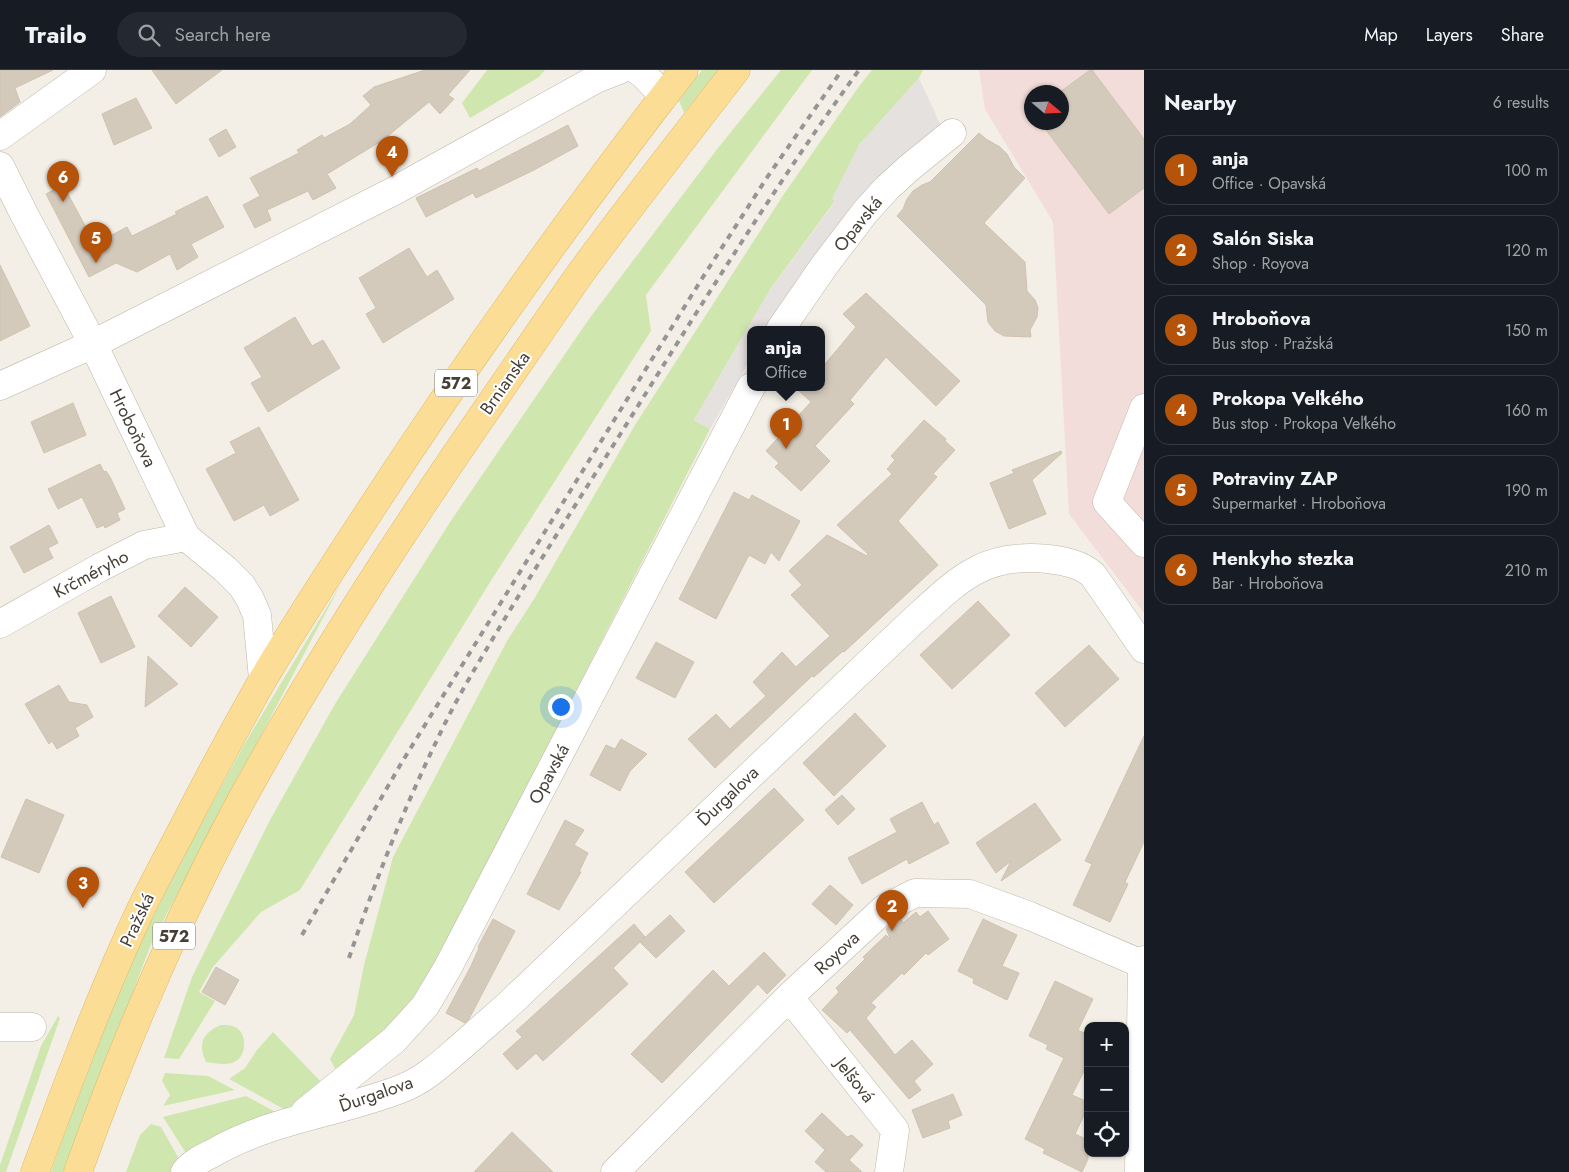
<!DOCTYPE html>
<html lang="en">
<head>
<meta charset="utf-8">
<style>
	body { margin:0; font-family:Jost,sans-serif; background:#242831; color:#f1f3f6 }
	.controls { position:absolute; right:15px; bottom:15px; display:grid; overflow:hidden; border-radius:10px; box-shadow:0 1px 4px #0004 }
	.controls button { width:45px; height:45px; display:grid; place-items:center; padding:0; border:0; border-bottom:1px solid #363941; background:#171b24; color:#f1f3f6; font:25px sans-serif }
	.compass { position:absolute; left:1024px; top:15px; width:45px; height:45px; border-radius:50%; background:#171b24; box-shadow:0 1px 4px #0004; rotate:109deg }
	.you { position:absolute; left:560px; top:636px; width:18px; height:18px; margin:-12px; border:4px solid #fff; border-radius:50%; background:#1a73e8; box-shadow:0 0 0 8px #1a73e833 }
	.badge { display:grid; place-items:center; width:32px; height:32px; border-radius:50%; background:#b45309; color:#fff; font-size:16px; font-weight:700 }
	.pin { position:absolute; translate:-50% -41px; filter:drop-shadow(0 1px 2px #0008) }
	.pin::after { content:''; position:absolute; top:26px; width:18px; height:15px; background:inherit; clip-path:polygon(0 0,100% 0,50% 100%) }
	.popup { position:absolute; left:747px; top:256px; width:78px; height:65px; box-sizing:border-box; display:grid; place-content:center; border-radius:10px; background:#171b24; filter:drop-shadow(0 1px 4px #0005); font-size:16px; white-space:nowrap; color:#9ea1a6 }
	.popup b { font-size:19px; color:#f1f3f6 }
	.popup::after { content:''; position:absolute; left:50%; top:100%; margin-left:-10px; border:10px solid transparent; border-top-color:#171b24 }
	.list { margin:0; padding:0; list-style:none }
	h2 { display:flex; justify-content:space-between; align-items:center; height:65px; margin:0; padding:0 20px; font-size:21px }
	h2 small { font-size:16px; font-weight:400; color:#9ea1a6 }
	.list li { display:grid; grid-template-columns:32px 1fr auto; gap:15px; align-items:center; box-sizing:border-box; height:70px; margin:0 10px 10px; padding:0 10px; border:1px solid #363941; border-radius:15px }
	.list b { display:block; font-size:19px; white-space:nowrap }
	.list p { margin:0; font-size:16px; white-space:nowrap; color:#9ea1a6 }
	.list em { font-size:16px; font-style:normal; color:#9ea1a6 }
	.icon { flex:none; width:28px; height:28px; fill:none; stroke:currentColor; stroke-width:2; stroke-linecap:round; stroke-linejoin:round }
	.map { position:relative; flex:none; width:1144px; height:1102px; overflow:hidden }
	header { display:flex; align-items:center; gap:30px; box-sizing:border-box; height:70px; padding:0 25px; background:#171b24; border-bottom:1px solid #363941 }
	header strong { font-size:24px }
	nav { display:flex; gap:28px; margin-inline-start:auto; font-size:18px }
	.search { width:350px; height:45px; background:#242831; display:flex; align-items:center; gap:12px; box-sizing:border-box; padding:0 18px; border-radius:28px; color:#9ea1a6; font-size:19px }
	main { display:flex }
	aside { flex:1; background:#171b24 }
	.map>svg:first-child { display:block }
	.medical { fill:#f3ddda; fill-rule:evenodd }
	.green { fill:#cfe7af }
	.parking { fill:#e4e1de }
	.building { fill:#d4cabc; stroke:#cfc2af }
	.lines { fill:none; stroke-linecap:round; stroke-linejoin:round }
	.minor-casing { stroke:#beb6a9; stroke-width:29 }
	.major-casing { stroke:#e1ba66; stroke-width:29 }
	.minor { stroke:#fff; stroke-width:28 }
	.major { stroke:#fcdd96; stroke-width:28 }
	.rail { stroke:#959595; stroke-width:4; stroke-dasharray:6 6; stroke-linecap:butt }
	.labels { text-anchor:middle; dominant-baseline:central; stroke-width:4; stroke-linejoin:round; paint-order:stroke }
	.shield { fill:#fff; stroke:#7d7972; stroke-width:1 }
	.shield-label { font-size:16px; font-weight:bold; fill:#453f36 }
	.street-label { font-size:18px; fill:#453f36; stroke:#fff }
</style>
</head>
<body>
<header>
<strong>Trailo</strong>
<div class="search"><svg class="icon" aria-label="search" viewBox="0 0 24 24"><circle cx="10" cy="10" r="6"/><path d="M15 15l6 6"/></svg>Search here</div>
<nav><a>Map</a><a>Layers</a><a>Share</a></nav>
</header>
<main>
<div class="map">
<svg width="1144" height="1102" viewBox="0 0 1144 1102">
	<rect width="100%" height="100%" fill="#f3efe6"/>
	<path class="medical" d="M979,0H1144V543L1069,444L1053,152L985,39ZM1032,22H1062V52H1032Z"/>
	<path class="green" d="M487,0H545L539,7L470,48L462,33Z
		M702,0H718L684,43L679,31Z
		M781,0H812L646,225L651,261L487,517L300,820L261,842L213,897L199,922L215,931L179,989L164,988L192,907L270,750L335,634L452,449L589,249L718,78Z
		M872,0H923L919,8L859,75L835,131L771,218L694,350L710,359L445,877L405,940L340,1008L330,989L354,945L364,895L393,787L507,571L534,529L635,355L784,124L857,19Z
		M342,512L152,872L63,1102H51L85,1005L139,876L178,796L245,673Z
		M58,946L60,948L6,1102H0V1095L41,976Z
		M221,955C227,955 232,955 237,958C248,966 246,987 234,992C226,996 214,993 206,992C197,973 203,963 221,955Z
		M273,962L325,1016L291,1043L229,1009L245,998L257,980Z
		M165,1003L208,1006L235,1020L163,1036L170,1025L162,1011Z
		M246,1026L281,1045L189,1088L163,1047Z
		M151,1054L161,1057L182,1094L176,1102H126L140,1065Z"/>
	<path class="parking" d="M919,8L941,56L767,260H751V288L710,359L694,350L770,220L835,132L832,129L859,75Z"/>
	<path class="building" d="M0,0H53L15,18L20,32L0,47Z
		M152,0H222L176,34Z
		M425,0H470L448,25L454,29L440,44L429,32L383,70L327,104L336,118L313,130L308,121L267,140L271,150L255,158L243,135L260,126L250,108L299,83L297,80L322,65L324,68L350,54L371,35L363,26L374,17Z
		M1090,0H1092L1144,69V118L1109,144L1040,52H1062V22H1060Z
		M136,28L152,58L114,75L102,44Z
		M568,55L578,76L534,100L476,128L473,123L426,147L416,128L477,98L479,101Z
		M226,59L236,77L219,87L209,69Z
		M979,63L986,69L1000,77L1007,84L1014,97L1025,108L984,153L1025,192L1027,221L1035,230L1038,238L1037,247L1030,260L1031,267L1004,266L995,261L988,252L986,235L897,146L903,139L907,129L913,121L922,115L930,112Z
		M63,115L95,174L127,157L132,166L177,144L175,142L207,126L224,157L191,174L198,187L177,200L170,184L137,202L116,193L89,207L46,124Z
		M409,178L427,207L437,200L454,229L383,273L366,244L376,238L359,208Z
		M0,195L30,256L0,271Z
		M866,223L960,311L936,336L886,287L850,330L854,334L815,376L830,391L801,421L775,397L779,393L766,381L811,332L796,318H821V299L856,257L843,244Z
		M295,247L312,276L323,270L340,298L268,342L251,313L262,307L244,278Z
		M73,333L86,365L44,383L31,352Z
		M924,350L946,369L945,371L955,380L933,404L937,407L898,451L938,495L844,582L843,581L814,607L812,606L715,698L688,669L716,644L730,659L766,626L753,612L782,582L796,597L830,566L791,525L802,515L789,501L827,465L867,486L868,484L837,455L892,404L887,399L895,390L891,386Z
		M259,357L299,430L270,446L264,435L234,451L206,399L236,383L230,372Z
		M1061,381L1062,383L1032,410L1046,444L1009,459L990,413L1014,403L1012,400Z
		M100,394L104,402L106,401L110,407L125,439L117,443L120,450L105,458L104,455L97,458L82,427L58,439L48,419Z
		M734,422L749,430L752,425L800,451L779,491L771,482L765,494L749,485L716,549L679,529Z
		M49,455L58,473L48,478L53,488L24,503L10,477Z
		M185,517L218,547L191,577L158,546Z
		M111,526L135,577L101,593L78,543Z
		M978,531L1010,565L952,619L920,585Z
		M656,572L694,592L675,628L636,608Z
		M1089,575L1119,609L1065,657L1035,623Z
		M148,586L178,614L145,637Z
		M59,615L69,632L87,635L93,647L75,658L79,666L57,679L52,671L49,674L25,634Z
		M855,643L886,676L834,726L803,693Z
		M1144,666V772L1125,812L1128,814L1110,852L1073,835L1092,794L1085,791Z
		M621,669L647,684L630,701L620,721L590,705L606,675L615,679Z
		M774,718L804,750L714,833L685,802Z
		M842,725L855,739L838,755L825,740Z
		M26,729L64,745L39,803L1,787Z
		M922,732L934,755L938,752L949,773L909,794L907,789L862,814L848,788L897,762L890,749Z
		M1035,733L1061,770L1001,811L1011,791L996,803L976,773Z
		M565,750L584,760L574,775L588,783L579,802H581L559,840L527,824Z
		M830,815L853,835L836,855L812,834Z
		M928,841L949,869L928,885L926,883L904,905L902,903L871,933L876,937L866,948L895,985L912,970L933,994L914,1011L921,1020L909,1029L850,960L847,963L822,940L839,922L836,918L865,889L863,887L886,865L891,870L886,859L893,852L900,848L903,853L916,842L920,847Z
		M670,845L685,861L656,888L640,872Z
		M493,849L515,861L469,949L465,953L446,943L471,896L479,878L478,877Z
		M983,849L1017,865L1002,896L1019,903L1007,930L973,913L974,909L958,901Z
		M634,854L645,867L613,898L628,914L543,991L536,983L517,1000L503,984L522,967L516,961Z
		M764,882L786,905L767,924L758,914L662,1013L631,984L713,900L729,916Z
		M216,897L239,910L225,935L202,922Z
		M1055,911L1093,929L1078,960L1088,965V993L1072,1025L1088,1032V1037L1075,1064L1088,1070V1089L1082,1102L1043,1083L1045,1079L1025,1069L1064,988L1046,979L1048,975L1029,966Z
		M953,1024L962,1045L948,1051L950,1058L923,1068L912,1040Z
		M822,1043L847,1067L852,1065L863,1075L849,1090L862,1102H826L815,1092L825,1080L805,1061Z
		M512,1062L553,1102H474Z"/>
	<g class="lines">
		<g class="minor-casing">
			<path id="minor" d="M637,0L644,5L664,26
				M0,66L92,0
				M0,96L24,144L93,274L186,467L225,499L242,516L250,529L257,545L263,609
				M780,260L824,196L866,141L887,118L909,98L952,63
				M0,316L93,274L394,121L596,9L619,0
				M1144,338L1107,432L1144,473
				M0,554L99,498L144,475L186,467
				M789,927L895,1060L889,1102
				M0,957H32
				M305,1042L394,970L425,936L447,899L751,317
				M185,1102C192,1093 203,1088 213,1083C271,1049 341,1043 403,1018C423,1010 440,995 456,981C473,966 490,951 507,936L912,552C957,511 982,482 1048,489C1064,491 1081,494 1093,505L1144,579
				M615,1102L789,927L884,839L915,823L970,824L1030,846L1142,894
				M1139,1102L1142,894L1144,890"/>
		</g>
		<g class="major-casing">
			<path id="major" d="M35,1102C68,1013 101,924 141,839C154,812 169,785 183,758C208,709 235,659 262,611C296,553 333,497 369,442C468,290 573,143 684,0
				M78,1102C122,978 174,856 236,740C308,607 390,480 476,355C509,307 542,259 575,211C627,139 682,70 736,0"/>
		</g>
		<use href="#minor" class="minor"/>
		<use href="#major" class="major"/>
		<path class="rail" d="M302,865L402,692L703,207L768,106L842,0
			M349,888C374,814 404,738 438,668C455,631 477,595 498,560C538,493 580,428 621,363C698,240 774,117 859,0"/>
	</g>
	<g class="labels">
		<g class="shield">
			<rect x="435" y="299.5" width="42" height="27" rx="4"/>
			<rect x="153" y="852.5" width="42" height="27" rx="4"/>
		</g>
		<g class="shield-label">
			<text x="456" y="313">572</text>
			<text x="174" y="866">572</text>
		</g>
		<g class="street-label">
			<text transform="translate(858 154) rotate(-51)">Opavská</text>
			<text transform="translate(505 313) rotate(-55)">Brnianska</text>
			<text transform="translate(133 358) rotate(64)">Hroboňova</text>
			<text transform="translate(91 504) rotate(-28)">Krčméryho</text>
			<text transform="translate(549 704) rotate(-62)">Opavská</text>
			<text transform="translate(728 726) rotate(-44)">Ďurgalova</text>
			<text transform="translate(137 850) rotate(-65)">Pražská</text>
			<text transform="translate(837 883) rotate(-43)">Royova</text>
			<text transform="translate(855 1010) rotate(52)">Jelšová</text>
			<text transform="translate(376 1024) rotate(-19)">Ďurgalova</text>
		</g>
	</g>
</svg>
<div class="controls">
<button>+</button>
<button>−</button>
<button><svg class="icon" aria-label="locate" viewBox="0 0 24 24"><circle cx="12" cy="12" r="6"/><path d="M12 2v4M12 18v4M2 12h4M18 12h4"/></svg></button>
</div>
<svg class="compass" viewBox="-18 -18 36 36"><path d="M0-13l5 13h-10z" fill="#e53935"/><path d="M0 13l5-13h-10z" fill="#9ea1a6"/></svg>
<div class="you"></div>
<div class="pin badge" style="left:786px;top:379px">1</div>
<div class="popup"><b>anja</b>Office</div>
<div class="pin badge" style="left:892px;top:861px">2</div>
<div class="pin badge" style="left:83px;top:838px">3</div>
<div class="pin badge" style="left:392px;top:107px">4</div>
<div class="pin badge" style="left:96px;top:193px">5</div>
<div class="pin badge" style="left:63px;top:132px">6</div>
</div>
<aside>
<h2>Nearby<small>6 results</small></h2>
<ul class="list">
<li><span class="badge">1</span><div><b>anja</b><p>Office · Opavská</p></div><em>100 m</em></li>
<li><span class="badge">2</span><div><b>Salón Siska</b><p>Shop · Royova</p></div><em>120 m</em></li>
<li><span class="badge">3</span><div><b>Hroboňova</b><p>Bus stop · Pražská</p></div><em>150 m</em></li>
<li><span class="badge">4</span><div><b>Prokopa Veľkého</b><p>Bus stop · Prokopa Veľkého</p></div><em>160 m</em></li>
<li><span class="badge">5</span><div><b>Potraviny ZAP</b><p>Supermarket · Hroboňova</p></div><em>190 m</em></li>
<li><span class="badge">6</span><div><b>Henkyho stezka</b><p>Bar · Hroboňova</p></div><em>210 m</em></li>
</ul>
</aside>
</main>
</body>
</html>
